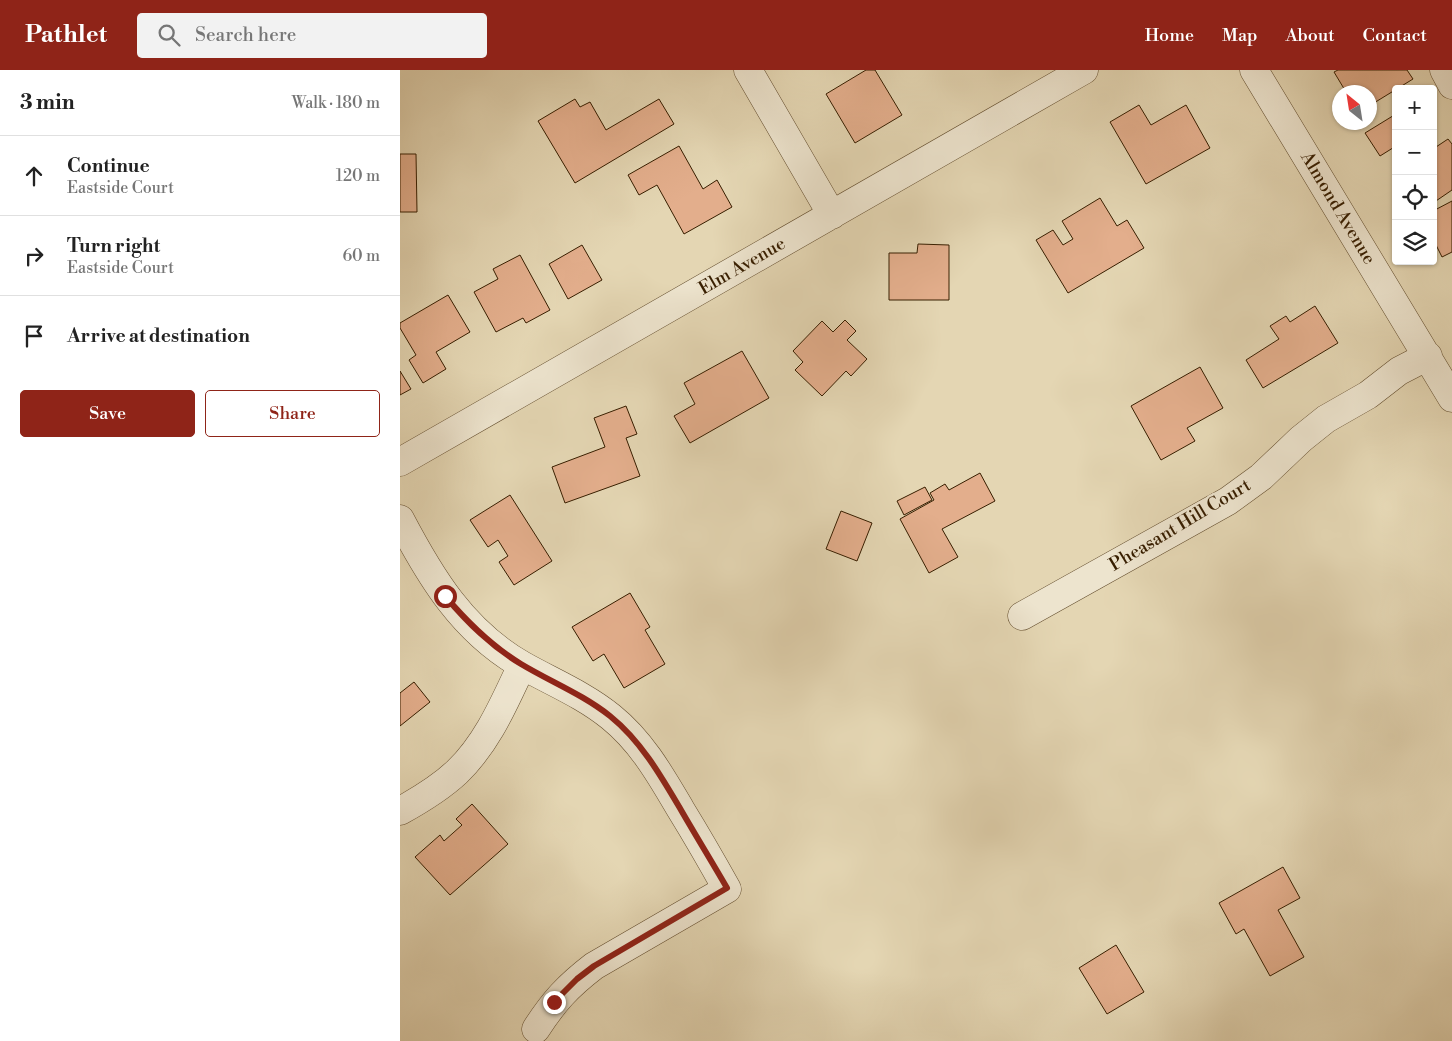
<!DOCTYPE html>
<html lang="en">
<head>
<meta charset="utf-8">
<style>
	body { margin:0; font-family:"Libre Bodoni",serif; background:#f2f2f2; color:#222 }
	.controls { position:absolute; right:15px; top:15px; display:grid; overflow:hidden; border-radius:5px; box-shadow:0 1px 4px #0004 }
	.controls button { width:45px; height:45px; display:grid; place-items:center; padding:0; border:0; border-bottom:1px solid #e0e0e0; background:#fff; color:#222; font:25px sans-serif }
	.compass { position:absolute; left:932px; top:15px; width:45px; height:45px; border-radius:50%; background:#fff; box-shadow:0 1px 4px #0004; rotate:330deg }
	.stop { position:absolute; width:15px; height:15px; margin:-11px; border:4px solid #8f2418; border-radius:50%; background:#fff }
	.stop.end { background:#8f2418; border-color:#fff; box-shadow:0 1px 5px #0008 }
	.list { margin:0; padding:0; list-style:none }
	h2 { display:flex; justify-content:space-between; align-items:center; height:65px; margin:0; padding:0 20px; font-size:21px }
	h2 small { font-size:16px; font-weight:400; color:#767676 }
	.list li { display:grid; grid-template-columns:32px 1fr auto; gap:15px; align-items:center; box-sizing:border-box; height:80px; padding:0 20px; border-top:1px solid #e0e0e0 }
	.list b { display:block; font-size:19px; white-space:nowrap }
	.list p { margin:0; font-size:16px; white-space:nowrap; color:#767676 }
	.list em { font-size:16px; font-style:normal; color:#767676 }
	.actions { display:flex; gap:10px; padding:15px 20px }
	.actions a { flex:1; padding:11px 0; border:1px solid #8f2418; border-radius:5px; text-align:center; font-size:18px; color:#8f2418 }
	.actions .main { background:#8f2418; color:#fff }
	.icon { flex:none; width:28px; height:28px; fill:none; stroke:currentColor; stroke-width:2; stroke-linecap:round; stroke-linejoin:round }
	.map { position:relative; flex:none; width:1052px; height:971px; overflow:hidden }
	header { display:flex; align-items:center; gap:30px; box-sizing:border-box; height:70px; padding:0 25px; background:#8f2418; color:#fff }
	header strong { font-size:24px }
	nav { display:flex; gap:28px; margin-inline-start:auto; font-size:18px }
	.search { width:350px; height:45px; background:#f2f2f2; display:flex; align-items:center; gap:12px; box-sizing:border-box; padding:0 18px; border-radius:5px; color:#767676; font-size:19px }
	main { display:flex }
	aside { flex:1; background:#fff }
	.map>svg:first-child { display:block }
	.building { fill:#e3ae8c; stroke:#371e00 }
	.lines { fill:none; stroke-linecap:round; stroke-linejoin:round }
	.minor-casing { stroke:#624c2d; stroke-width:29 }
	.minor { stroke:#ede4ce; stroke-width:28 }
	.route { stroke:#8f2418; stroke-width:6 }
	.labels { text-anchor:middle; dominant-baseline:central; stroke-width:4.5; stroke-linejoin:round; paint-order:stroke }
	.street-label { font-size:18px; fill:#371e00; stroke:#ede4ce }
</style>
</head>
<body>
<header>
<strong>Pathlet</strong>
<div class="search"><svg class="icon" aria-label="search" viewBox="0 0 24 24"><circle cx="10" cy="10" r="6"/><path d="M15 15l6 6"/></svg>Search here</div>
<nav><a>Home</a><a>Map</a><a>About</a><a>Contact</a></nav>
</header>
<main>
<aside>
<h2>3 min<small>Walk · 180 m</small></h2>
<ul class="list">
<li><svg class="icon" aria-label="ahead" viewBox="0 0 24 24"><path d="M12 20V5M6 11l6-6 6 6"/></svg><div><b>Continue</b><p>Eastside Court</p></div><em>120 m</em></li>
<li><svg class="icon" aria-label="right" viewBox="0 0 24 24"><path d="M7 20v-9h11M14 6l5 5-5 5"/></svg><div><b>Turn right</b><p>Eastside Court</p></div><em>60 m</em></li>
<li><svg class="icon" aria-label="arrive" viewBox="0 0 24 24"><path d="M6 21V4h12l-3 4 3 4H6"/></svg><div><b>Arrive at destination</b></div></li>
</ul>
<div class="actions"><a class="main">Save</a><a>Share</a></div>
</aside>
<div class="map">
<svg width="1052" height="971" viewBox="0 0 1052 971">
	<rect width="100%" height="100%" fill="#e4d6b3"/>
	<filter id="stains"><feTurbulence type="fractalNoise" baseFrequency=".004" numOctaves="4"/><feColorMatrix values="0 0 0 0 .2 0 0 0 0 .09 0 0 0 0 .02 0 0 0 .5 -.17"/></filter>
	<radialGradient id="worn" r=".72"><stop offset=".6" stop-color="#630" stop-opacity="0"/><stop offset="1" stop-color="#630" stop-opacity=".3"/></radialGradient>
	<path class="building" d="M466,0H475L502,45L455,73L426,24Z
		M938,0H1007L1013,9L969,36V22H946L934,2Z
		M175,29L180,37L190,32L206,60L259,29L274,54L175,113L138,51Z
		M739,35L751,55L786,35L810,78L746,114L710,52Z
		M996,44V76L980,86L965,63Z
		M1048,69L1052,74V120L1033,133V79Z
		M279,76L303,119L317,110L332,137L284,164L257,115L239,125L228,105Z
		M0,84H16L17,142H0Z
		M700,128L717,156L727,150L744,178L668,223L636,170L653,160L663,175L673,169L662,151Z
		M1052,131V182L1042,187L1033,169V141Z
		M518,174L549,175V230H489V183H517Z
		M182,175L202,210L168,229L149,194Z
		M120,185L150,240L126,253L123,248L96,262L74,222L98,209L93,199Z
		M48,225L70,262L36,282L46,299L23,313L9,290L16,285L0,258V253Z
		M915,236L938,273L863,318L846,290L879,269L870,256L886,246L890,252Z
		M445,250L456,261L447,270L467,289L451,306L446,301L422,326L395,300L403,292L393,281L422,251L433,262Z
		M342,281L369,328L290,373L274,346L295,334L284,313Z
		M800,297L823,338L787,358L795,371L761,390L731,336Z
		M0,301L11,319L0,325Z
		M226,336L237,364L226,368L240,406L165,433L152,397L205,377L194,348Z
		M580,403L595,431L542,459L558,487L529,503L500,449L534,430L530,423L545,414L549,420Z
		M525,417L532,430L504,445L497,431Z
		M110,425L152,491L114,515L99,492L108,486L98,470L88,477L70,450Z
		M441,441L472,453L457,491L426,479Z
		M230,523L250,557L245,560L265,594L224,618L204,584L193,591L172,557Z
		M14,612L30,632L0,656V623Z
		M72,734L108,774L50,825L15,787L40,765L44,771L62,755L56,749Z
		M883,797L900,828L878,840L904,887L870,906L844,859L836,864L819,833Z
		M716,875L744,922L707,944L679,898Z"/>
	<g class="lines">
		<g class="minor-casing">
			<path id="minor" d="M348,0L432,145
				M854,0L1052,328
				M1044,0L1052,15
				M0,392L684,0
				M0,449C31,508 63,561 122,595C152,612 184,625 211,647C242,672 261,706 281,740C297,766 312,792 327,819L194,896C168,916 154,931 136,959
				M622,546L828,431L861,407L901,369L926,349L968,325L999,301L1028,286
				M0,741C20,730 40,718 57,702C88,672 104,633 122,595"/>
		</g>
		<use href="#minor" class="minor"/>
	</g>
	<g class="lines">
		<path class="route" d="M45,526C68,553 91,576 121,594C151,612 182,624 210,646C241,671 261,706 281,740C296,766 312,792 327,818L194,896L177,909L154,932"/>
	</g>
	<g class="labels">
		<g class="street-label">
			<text transform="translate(938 138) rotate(59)">Almond Avenue</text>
			<text transform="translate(342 196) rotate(-30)">Elm Avenue</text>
			<text transform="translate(780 455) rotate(-31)">Pheasant Hill Court</text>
		</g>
	</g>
	<rect width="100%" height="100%" filter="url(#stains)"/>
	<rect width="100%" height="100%" fill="url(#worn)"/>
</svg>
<div class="controls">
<button>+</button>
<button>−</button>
<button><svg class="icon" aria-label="locate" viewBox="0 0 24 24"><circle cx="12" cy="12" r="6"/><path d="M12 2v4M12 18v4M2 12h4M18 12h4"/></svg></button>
<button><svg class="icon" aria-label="layers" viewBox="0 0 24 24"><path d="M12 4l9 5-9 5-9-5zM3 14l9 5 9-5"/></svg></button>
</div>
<svg class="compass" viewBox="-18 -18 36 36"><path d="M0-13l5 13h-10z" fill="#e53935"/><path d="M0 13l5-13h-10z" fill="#767676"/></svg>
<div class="stop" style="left:45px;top:526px"></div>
<div class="stop end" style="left:154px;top:932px"></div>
</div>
</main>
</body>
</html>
